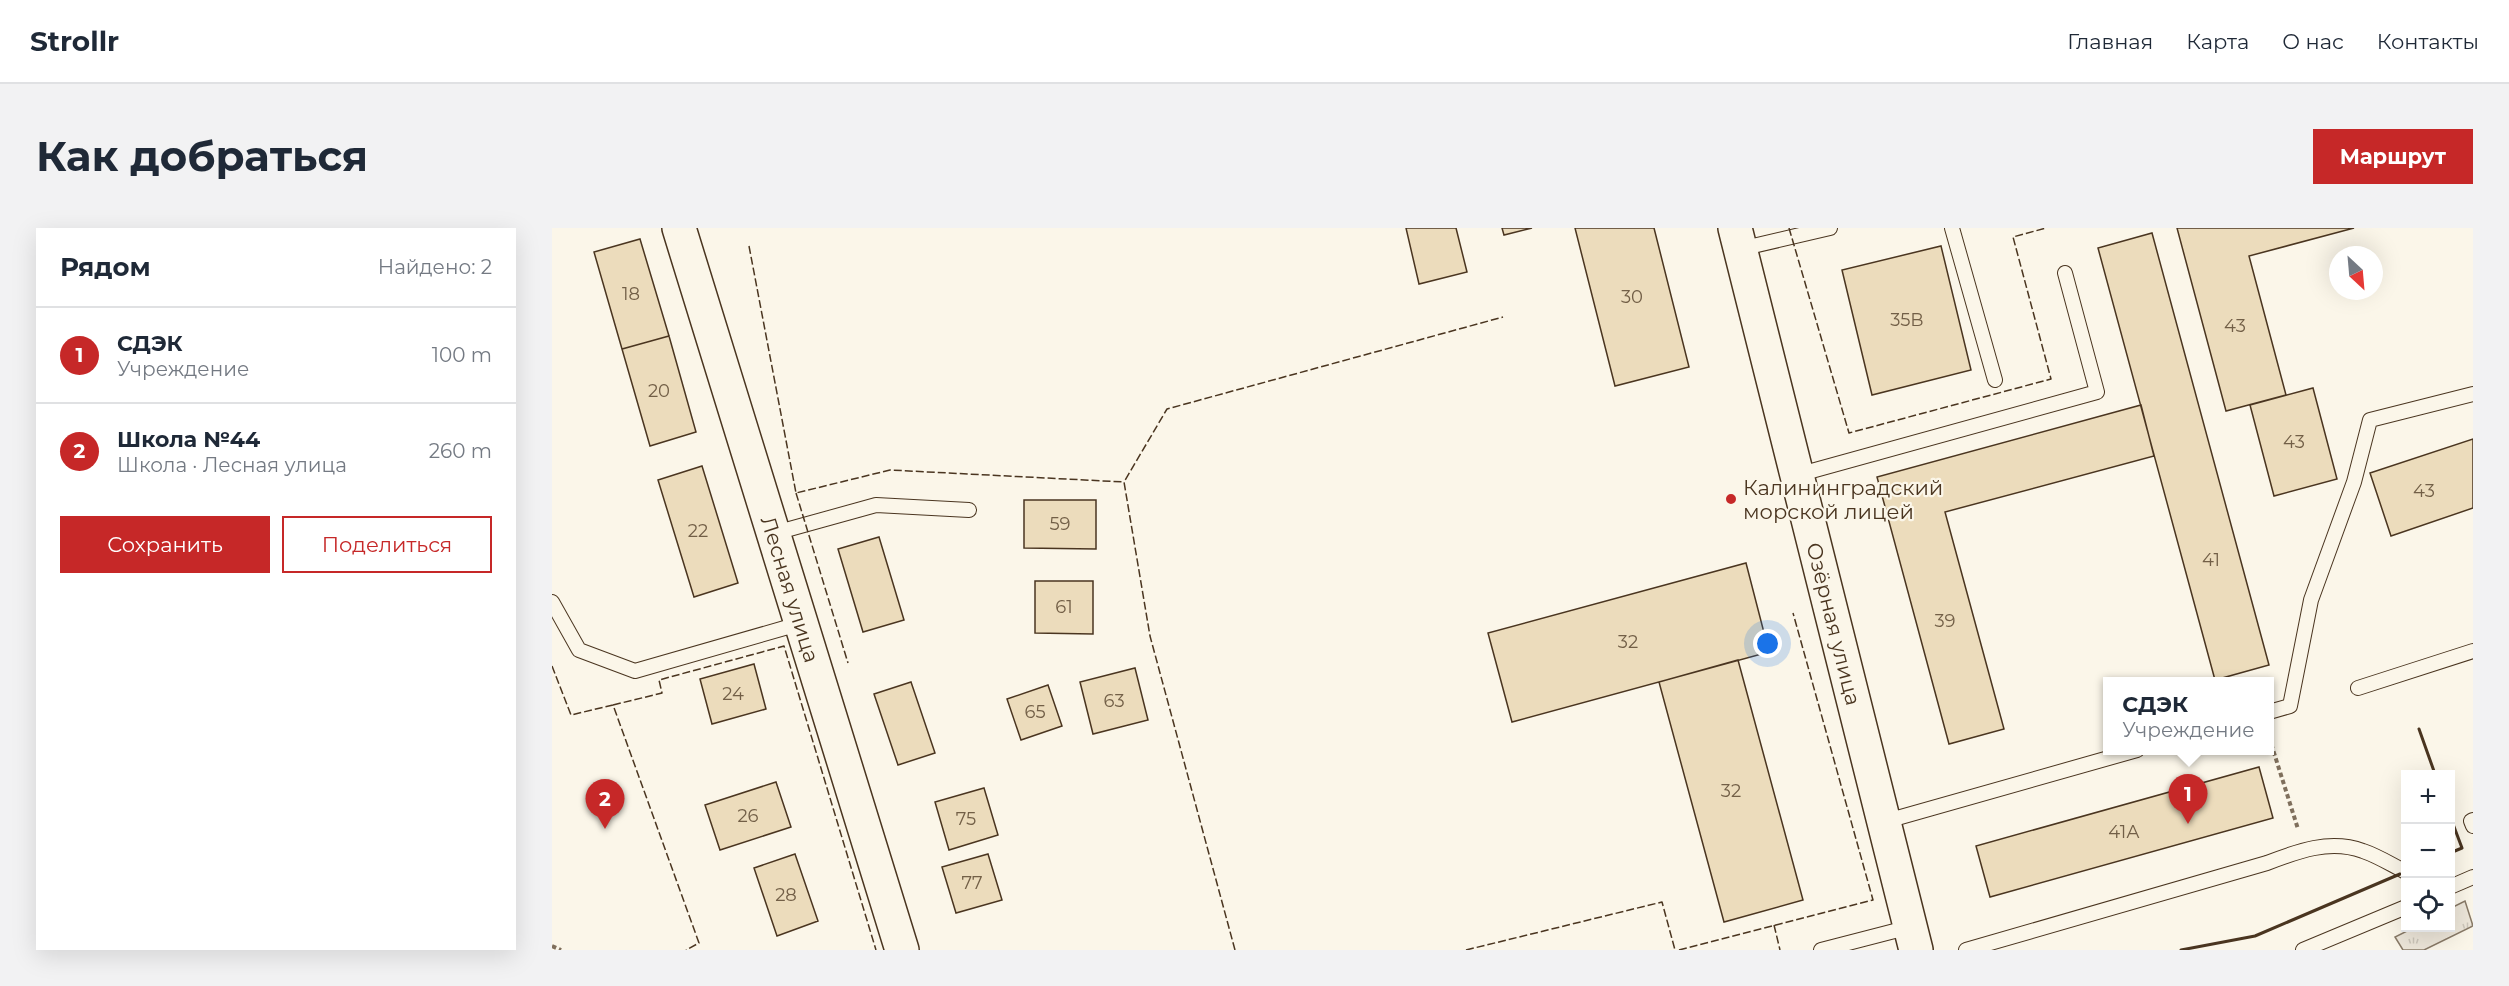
<!DOCTYPE html>
<html lang="ru">
<head>
<meta charset="utf-8">
<style>
	body { margin:0; font-family:Montserrat,sans-serif; background:#f2f2f3; color:#1f2937 }
	.controls { position:absolute; right:18px; bottom:18px; display:grid; overflow:hidden; border-radius:0px; box-shadow:0 6px 24px #0002 }
	.controls button { width:54px; height:54px; display:grid; place-items:center; padding:0; border:0; border-bottom:2px solid #e0e1e3; background:#fff; color:#1f2937; font:30px sans-serif }
	.compass { position:absolute; left:1777px; top:18px; width:54px; height:54px; border-radius:50%; background:#fff; box-shadow:0 6px 24px #0002; rotate:154deg }
	.you { position:absolute; left:1216px; top:416px; width:21px; height:21px; margin:-15px; border:4px solid #fff; border-radius:50%; background:#1a73e8; box-shadow:0 0 0 9px #1a73e833 }
	.badge { display:grid; place-items:center; width:39px; height:39px; border-radius:50%; background:#c62828; color:#fff; font-size:20px; font-weight:700 }
	.pin { position:absolute; translate:-50% -50px; filter:drop-shadow(0 2px 3px #0008) }
	.pin::after { content:''; position:absolute; top:32px; width:21px; height:18px; background:inherit; clip-path:polygon(0 0,100% 0,50% 100%) }
	.popup { position:absolute; left:1551px; top:449px; width:171px; height:78px; box-sizing:border-box; display:grid; place-content:center; border-radius:0px; background:#fff; filter:drop-shadow(0 2px 4px #0005); font-size:20px; white-space:nowrap; color:#747a83 }
	.popup b { font-size:22px; color:#1f2937 }
	.popup::after { content:''; position:absolute; left:50%; top:100%; margin-left:-12px; border:12px solid transparent; border-top-color:#fff }
	.list { margin:0; padding:0; list-style:none }
	h2 { display:flex; justify-content:space-between; align-items:center; height:78px; margin:0; padding:0 24px; font-size:26px }
	h2 small { font-size:20px; font-weight:400; color:#747a83 }
	.list li { display:grid; grid-template-columns:39px 1fr auto; gap:18px; align-items:center; box-sizing:border-box; height:96px; padding:0 24px; border-top:2px solid #e0e1e3 }
	.list b { display:block; font-size:22px; white-space:nowrap }
	.list p { margin:0; font-size:20px; white-space:nowrap; color:#747a83 }
	.list em { font-size:20px; font-style:normal; color:#747a83 }
	.actions { display:flex; gap:12px; padding:18px 24px }
	.actions a { flex:1; padding:14px 0; border:2px solid #c62828; border-radius:0px; text-align:center; font-size:21px; color:#c62828 }
	.actions .main { background:#c62828; color:#fff }
	.icon { flex:none; width:33px; height:33px; fill:none; stroke:currentColor; stroke-width:2; stroke-linecap:round; stroke-linejoin:round }
	.map { position:relative; flex:none; width:1921px; height:722px; overflow:hidden; border-radius:0px }
	header { display:flex; align-items:center; gap:36px; box-sizing:border-box; height:84px; padding:0 30px; background:#fff; border-bottom:2px solid #e0e1e3 }
	header strong { font-size:28px }
	nav { display:flex; gap:33px; margin-inline-start:auto; font-size:21px }
	.intro { display:flex; align-items:center; justify-content:space-between; box-sizing:border-box; height:144px; padding:0 36px }
	h1 { margin:0; font-size:42px }
	.button { padding:15px 27px; border-radius:0px; background:#c62828; color:#fff; font-size:21px; font-weight:700 }
	main { display:flex; gap:36px; padding:0 36px }
	aside { flex:1; background:#fff; border-radius:0px; box-shadow:0 6px 24px #0002 }
	.map>svg:first-child { display:block }
	.park { fill:url(#park-tufts); stroke:#887966; stroke-width:1.5 }
	.building { fill:#ecdcbc; stroke:#4a3520; stroke-width:1.5 }
	.lines { fill:none; stroke-linecap:round; stroke-linejoin:round }
	.service-casing { stroke:#4a3520; stroke-width:16 }
	.tertiary-casing { stroke:#4a3520; stroke-width:36 }
	.path { stroke:#7f6f5c; stroke-width:4; stroke-dasharray:4.5 3; stroke-linecap:butt }
	.service { stroke:#fbf6e9; stroke-width:14 }
	.tertiary { stroke:#fbf6e9; stroke-width:33 }
	.fence { stroke:#4a3520; stroke-width:1.5; stroke-dasharray:8 3; stroke-linecap:butt }
	.wall { stroke:#4a3520; stroke-width:3 }
	.poi-dot { fill:#c62828; stroke:#fbf6e9; stroke-width:2 }
	.labels { text-anchor:middle; dominant-baseline:central; stroke-width:4.5; stroke-linejoin:round; paint-order:stroke }
	.number-label { font-size:18px; fill:#725f47 }
	.poi-label { font-size:21px; fill:#4a3520; stroke:#fbf6e9; text-anchor:start }
	.street-label { font-size:21px; fill:#4a3520; stroke:#fbf6e9 }
</style>
</head>
<body>
<header>
<strong>Strollr</strong>
<nav><a>Главная</a><a>Карта</a><a>О нас</a><a>Контакты</a></nav>
</header>
<div class="intro"><h1>Как добраться</h1><a class="button">Маршрут</a></div>
<main>
<aside>
<h2>Рядом<small>Найдено: 2</small></h2>
<ul class="list">
<li><span class="badge">1</span><div><b>СДЭК</b><p>Учреждение</p></div><em>100 m</em></li>
<li><span class="badge">2</span><div><b>Школа №44</b><p>Школа · Лесная улица</p></div><em>260 m</em></li>
</ul>
<div class="actions"><a class="main">Сохранить</a><a>Поделиться</a></div>
</aside>
<div class="map">
<svg width="1921" height="722" viewBox="0 0 1921 722">
	<defs>
		<pattern id="park-tufts" width="24" height="20" patternUnits="userSpaceOnUse" patternTransform="scale(1.5)"><rect width="24" height="20" fill="#ede6d9"/><path d="M3 7l-1-3M5 7V3M7 7l1-3M15 17l-1-3M17 17v-4M19 17l1-3" fill="none" stroke="#cdc6ba"/></pattern>
	</defs>
	<rect width="100%" height="100%" fill="#fbf6e9"/>
	<path class="park" d="M1913,673L1921,698L1872,722H1851L1843,709L1861,700H1898L1899,680Z"/>
	<path class="building" d="M854,0H904L915,44L867,56Z
		M950,0H980L952,7Z
		M1023,0H1102L1137,139L1063,158Z
		M1625,0H1802L1697,28L1734,167L1674,183Z
		M1600,5L1717,437L1663,452L1546,20Z
		M88,11L117,108L70,121L42,24Z
		M1389,18L1419,142L1320,167L1290,42Z
		M117,108L144,204L98,218L70,121Z
		M1761,160L1785,251L1722,268L1698,177Z
		M1589,177L1602,228L1393,284L1452,501L1397,516L1325,249Z
		M1921,211V280L1839,308L1818,245Z
		M150,238L186,355L142,369L106,252Z
		M472,272H544V321L472,320Z
		M327,309L352,392L311,404L286,321Z
		M1194,335L1217,424L960,494L936,405Z
		M483,353H541V406L483,405Z
		M1186,432L1251,672L1172,694L1107,454Z
		M202,436L214,481L160,496L148,451Z
		M583,440L596,492L541,506L528,454Z
		M359,454L383,525L346,537L322,466Z
		M496,457L510,498L469,512L455,471Z
		M1707,539L1721,590L1438,669L1424,618Z
		M224,554L239,599L168,622L153,577Z
		M432,560L446,607L397,622L383,574Z
		M243,626L266,693L225,708L202,640Z
		M436,626L450,672L404,685L390,639Z"/>
	<g class="lines">
		<g class="service-casing">
			<path id="service" d="M1400,0L1443,152
				M1188,21L1278,0
				M1245,247L1545,164L1513,45
				M223,305L324,277L417,282
				M0,374L27,422L83,443L250,395
				M1806,460L1921,423
				M1717,484L1738,478L1759,372L1802,254L1818,192L1921,166
				M1921,592L1919,593L1921,598
				M1331,594L1585,522
				M1898,659L1921,649
				M1269,722L1358,699
				M1414,722L1715,635C1746,623 1778,611 1811,623C1826,628 1840,637 1854,644
				M1751,722L1854,679"/>
		</g>
		<g class="tertiary-casing">
			<g id="tertiary">
				<path id="s1" d="M127,0L350,722"/>
				<path id="s2" d="M1183,0L1364,722"/>
			</g>
		</g>
		<path class="path" d="M1717,509L1746,601
			M0,718L9,722"/>
		<use href="#service" class="service"/>
		<use href="#tertiary" class="tertiary"/>
		<path class="fence" d="M1237,0L1297,205L1499,151L1461,9L1494,0
			M197,18L244,265L338,242L572,254
			M244,265L296,435
			M0,438L19,487L61,477L147,715L134,722
			M61,477L110,465L107,452L232,418L324,722
			M1222,697L1228,722
			M683,722L598,408L572,254L615,181L951,89
			M914,722L1110,674L1123,722
			M1127,722L1321,672L1241,385"/>
		<path class="wall" d="M1867,501L1883,546
			M1898,588L1910,620L1898,625
			M1629,722L1703,708L1848,646"/>
	</g>
	<circle class="poi-dot" cx="1179" cy="271" r="6"/>
	<g class="labels">
		<g class="number-label">
			<text x="79" y="66">18</text>
			<text x="1080" y="69">30</text>
			<text x="1355" y="92">35В</text>
			<text x="1683" y="98">43</text>
			<text x="107" y="163">20</text>
			<text x="1742" y="214">43</text>
			<text x="1872" y="263">43</text>
			<text x="508" y="296">59</text>
			<text x="146" y="303">22</text>
			<text x="1659" y="332">41</text>
			<text x="512" y="379">61</text>
			<text x="1393" y="393">39</text>
			<text x="1076" y="414">32</text>
			<text x="181" y="466">24</text>
			<text x="562" y="473">63</text>
			<text x="483" y="484">65</text>
			<text x="1179" y="563">32</text>
			<text x="196" y="588">26</text>
			<text x="414" y="591">75</text>
			<text x="1572" y="604">41А</text>
			<text x="420" y="655">77</text>
			<text x="234" y="667">28</text>
		</g>
		<g class="poi-label">
			<text x="1191" y="259">Калининградский<tspan x="1191" dy="24">морской лицей</tspan></text>
		</g>
		<g class="street-label">
			<text stroke="none"><textPath href="#s1" startOffset="378">Лесная улица</textPath></text>
			<text stroke="none"><textPath href="#s2" startOffset="408">Озёрная улица</textPath></text>
		</g>
	</g>
</svg>
<div class="controls">
<button>+</button>
<button>−</button>
<button><svg class="icon" aria-label="locate" viewBox="0 0 24 24"><circle cx="12" cy="12" r="6"/><path d="M12 2v4M12 18v4M2 12h4M18 12h4"/></svg></button>
</div>
<svg class="compass" viewBox="-18 -18 36 36"><path d="M0-13l5 13h-10z" fill="#e53935"/><path d="M0 13l5-13h-10z" fill="#747a83"/></svg>
<div class="you"></div>
<div class="pin badge" style="left:1636px;top:596px">1</div>
<div class="popup"><b>СДЭК</b>Учреждение</div>
<div class="pin badge" style="left:53px;top:601px">2</div>
</div>
</main>
</body>
</html>
